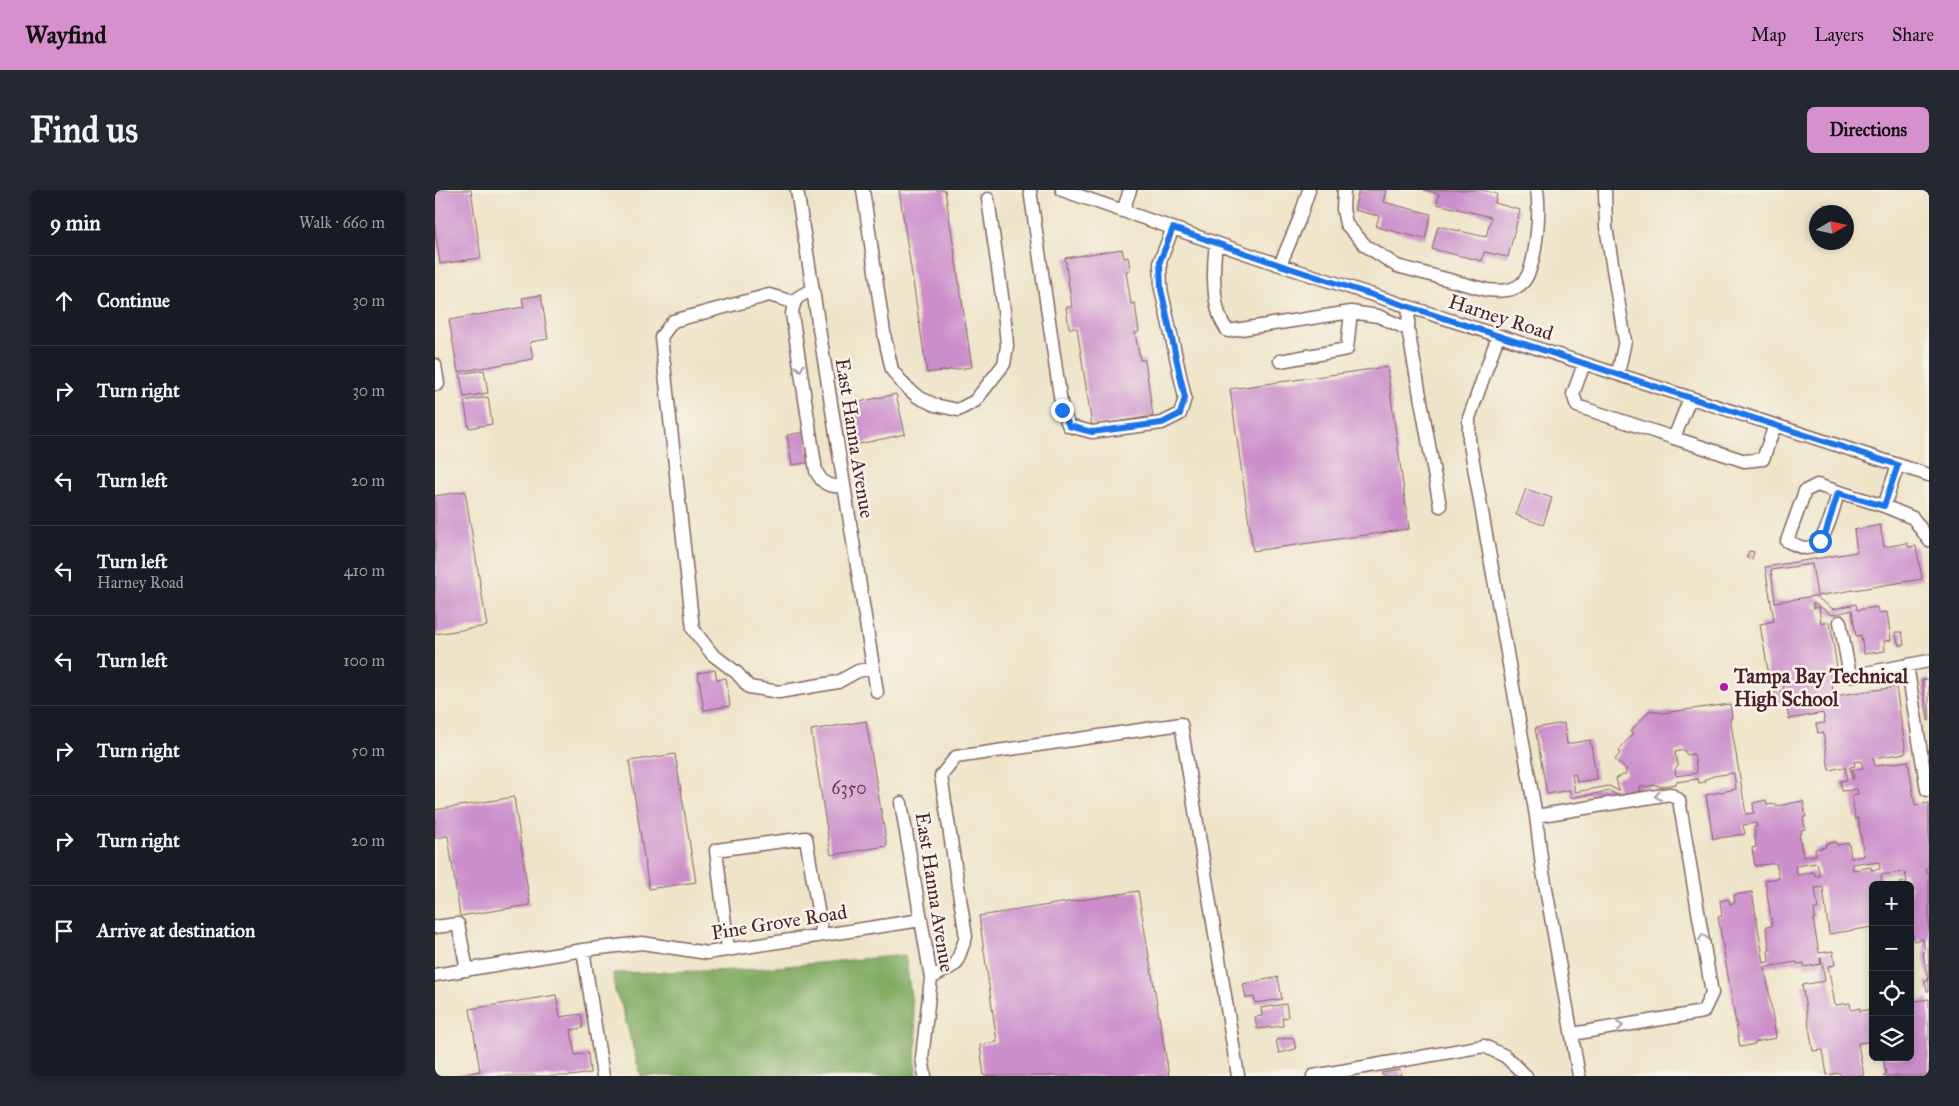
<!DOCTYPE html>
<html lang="en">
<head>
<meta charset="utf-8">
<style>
	body { margin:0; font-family:"IM FELL Great Primer",serif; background:#242831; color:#f1f3f6 }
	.controls { position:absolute; right:15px; bottom:15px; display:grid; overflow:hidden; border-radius:8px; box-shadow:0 2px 8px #0003 }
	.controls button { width:45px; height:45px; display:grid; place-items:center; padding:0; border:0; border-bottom:1px solid #363941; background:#171b24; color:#f1f3f6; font:25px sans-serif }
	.compass { position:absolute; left:1374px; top:15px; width:45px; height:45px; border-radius:50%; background:#171b24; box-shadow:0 2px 8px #0003; rotate:81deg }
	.stop { position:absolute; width:15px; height:15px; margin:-11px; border:4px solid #1a73e8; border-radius:50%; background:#fff }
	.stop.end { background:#1a73e8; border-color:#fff; box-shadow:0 1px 5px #0008 }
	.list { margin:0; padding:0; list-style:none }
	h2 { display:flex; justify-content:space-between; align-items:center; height:65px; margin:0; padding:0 20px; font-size:21px }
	h2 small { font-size:16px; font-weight:400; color:#9ea1a6 }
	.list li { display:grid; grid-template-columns:32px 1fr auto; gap:15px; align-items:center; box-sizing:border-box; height:90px; padding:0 20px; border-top:1px solid #363941 }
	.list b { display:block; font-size:19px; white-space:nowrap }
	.list p { margin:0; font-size:16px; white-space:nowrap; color:#9ea1a6 }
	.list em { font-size:16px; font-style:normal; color:#9ea1a6 }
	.icon { flex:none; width:28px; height:28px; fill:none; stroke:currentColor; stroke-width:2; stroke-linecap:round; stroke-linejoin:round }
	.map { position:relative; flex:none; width:1494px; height:886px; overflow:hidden; border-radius:8px }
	header { display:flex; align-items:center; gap:30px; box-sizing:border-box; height:70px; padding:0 25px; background:#d690ce; color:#111 }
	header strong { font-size:24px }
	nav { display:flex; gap:28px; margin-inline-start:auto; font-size:18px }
	.intro { display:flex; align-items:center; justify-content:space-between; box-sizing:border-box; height:120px; padding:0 30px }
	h1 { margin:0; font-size:35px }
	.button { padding:12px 22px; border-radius:8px; background:#d690ce; color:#111; font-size:18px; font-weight:700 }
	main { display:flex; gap:30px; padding:0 30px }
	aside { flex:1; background:#171b24; border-radius:8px; box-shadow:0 2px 8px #0003 }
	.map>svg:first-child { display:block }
	.forest { fill:#7faa61; stroke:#646446 }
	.building { fill:#cb8ecb; fill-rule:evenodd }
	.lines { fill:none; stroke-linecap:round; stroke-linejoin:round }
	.minor-casing { stroke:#836462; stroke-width:15 }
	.minor { stroke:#fff; stroke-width:12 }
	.oneway { stroke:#ae9aa0 }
	.route { stroke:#1a73e8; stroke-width:6 }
	.poi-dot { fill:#b5179e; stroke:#f7f3e8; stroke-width:2 }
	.labels { text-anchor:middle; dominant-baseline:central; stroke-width:5; stroke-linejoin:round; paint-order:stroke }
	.number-label { font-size:18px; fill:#6a3b53 }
	.street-label { font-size:20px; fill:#4a1f2b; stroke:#f7f3e8 }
	.poi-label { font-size:20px; font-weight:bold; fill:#4a1f2b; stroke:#f7f3e8; text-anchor:start }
</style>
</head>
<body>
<header>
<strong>Wayfind</strong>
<nav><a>Map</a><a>Layers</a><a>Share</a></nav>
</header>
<div class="intro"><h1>Find us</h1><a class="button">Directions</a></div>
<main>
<aside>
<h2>9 min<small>Walk · 660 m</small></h2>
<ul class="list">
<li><svg class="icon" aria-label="ahead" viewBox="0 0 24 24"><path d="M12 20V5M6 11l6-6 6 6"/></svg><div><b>Continue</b></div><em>30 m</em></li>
<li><svg class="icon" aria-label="right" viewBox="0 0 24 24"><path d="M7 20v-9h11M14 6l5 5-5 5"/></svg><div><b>Turn right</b></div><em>30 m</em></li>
<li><svg class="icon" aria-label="left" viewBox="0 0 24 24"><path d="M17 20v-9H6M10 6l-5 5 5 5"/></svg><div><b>Turn left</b></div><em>20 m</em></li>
<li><svg class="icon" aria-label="left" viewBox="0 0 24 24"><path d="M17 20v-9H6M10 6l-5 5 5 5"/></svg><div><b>Turn left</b><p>Harney Road</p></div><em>410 m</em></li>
<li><svg class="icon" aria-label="left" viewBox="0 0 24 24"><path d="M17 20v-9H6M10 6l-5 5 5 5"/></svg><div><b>Turn left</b></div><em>100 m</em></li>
<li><svg class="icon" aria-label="right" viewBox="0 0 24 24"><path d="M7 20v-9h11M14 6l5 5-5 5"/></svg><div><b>Turn right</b></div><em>50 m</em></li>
<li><svg class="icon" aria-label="right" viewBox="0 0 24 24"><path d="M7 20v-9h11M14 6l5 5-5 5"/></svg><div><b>Turn right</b></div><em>20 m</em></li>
<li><svg class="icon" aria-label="arrive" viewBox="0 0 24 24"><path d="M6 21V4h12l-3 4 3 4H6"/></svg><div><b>Arrive at destination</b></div></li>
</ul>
</aside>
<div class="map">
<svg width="1494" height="886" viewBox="0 0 1494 886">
	<rect width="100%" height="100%" fill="#f7f3e8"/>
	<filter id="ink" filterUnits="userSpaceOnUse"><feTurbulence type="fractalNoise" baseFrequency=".02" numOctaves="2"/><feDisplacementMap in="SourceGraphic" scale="10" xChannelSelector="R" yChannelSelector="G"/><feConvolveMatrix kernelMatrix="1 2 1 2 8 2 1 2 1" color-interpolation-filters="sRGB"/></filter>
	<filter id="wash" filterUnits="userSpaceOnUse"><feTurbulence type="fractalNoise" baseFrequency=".0096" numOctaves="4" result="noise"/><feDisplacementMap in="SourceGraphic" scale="20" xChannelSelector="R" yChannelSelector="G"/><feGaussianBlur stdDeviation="1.12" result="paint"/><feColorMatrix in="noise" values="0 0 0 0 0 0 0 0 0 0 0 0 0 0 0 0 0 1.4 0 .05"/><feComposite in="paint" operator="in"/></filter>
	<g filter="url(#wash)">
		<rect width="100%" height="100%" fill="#eee4c8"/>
		<path class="forest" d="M470,765L482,848L480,869L482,886H206L186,814L180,803L178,783L308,780Z"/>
		<g id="blocks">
			<path class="building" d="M0,0H36L46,68L5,74L0,40Z
				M464,0H510L537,177L492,183Z
				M924,0H951L948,12L996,24L990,49L941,37L944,26L919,20Z
				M989,0H1047L1062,4L1060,13L1085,20L1073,67L1049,62L1047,71L997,59L1003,36L1051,47L1056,27L1002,14L1004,4Z
				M687,59L689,68L693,67L695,80L691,81L696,114L700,113L704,142L700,143L705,170H710L718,226L657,236L642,138H634L631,117H637L630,68Z
				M106,105L113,149L95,152L98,169L23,182L14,130L89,117L87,108Z
				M952,177L974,339L818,361L795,199Z
				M49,180L53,203L29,207L25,184Z
				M461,204L470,244L424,254L415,214Z
				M53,207L57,234L34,238L29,211Z
				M371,242L376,272L357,275L352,245Z
				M1091,299L1117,308L1108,335L1081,325Z
				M30,301L52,436L0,444V306Z
				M1445,335L1449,357L1472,353L1473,357L1481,356L1487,389L1382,406L1377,374L1336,380L1340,412L1380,406L1398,419L1421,414L1422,420L1442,417L1443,423L1452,422L1456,450L1449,451L1450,461L1429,464L1426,445L1421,446L1417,420L1397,425L1378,412L1379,418L1384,417L1386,434L1395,432L1402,478L1394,479L1399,506L1461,497L1471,563L1438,568L1440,576L1473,571L1480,615L1494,613V678H1491V682H1494V748H1493L1494,801H1492L1490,791H1493L1488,762H1490L1488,749L1479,751L1475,729V695H1466L1465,693L1472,692L1470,682L1446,685L1447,695H1438V737L1394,744L1388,697L1380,698L1383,719H1379L1380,728L1378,729L1384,763L1398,761L1400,775L1393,776L1400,815L1415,813L1416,820L1425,818V821L1438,819V824L1434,825L1438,851L1423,853L1429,886H1406L1405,883L1392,885L1388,860L1378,861L1367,795L1390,791L1386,768H1385L1386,774L1369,777V773L1362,774V772L1330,777L1341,848L1320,852V854L1305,857L1283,727L1287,726L1285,711L1294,709L1295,714L1300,713L1299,705L1317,702L1329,773L1334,772L1333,761L1335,760L1331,737L1337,736L1330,690L1344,688L1341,673L1320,676L1317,658L1321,657L1319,637H1322L1321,633L1308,635L1310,644L1278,649L1271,605L1301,599L1299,583L1278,586L1269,590L1270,592L1264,593L1263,589L1241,592V594L1224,597L1223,595L1205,597L1206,601L1183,606L1175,601L1136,608L1135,600L1112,604L1100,538L1129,533L1132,554L1155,550L1162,589L1142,592L1140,584L1137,585L1140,602L1174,596L1184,601L1181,588L1191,584V579L1180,570L1185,563L1184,560L1198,543L1195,542L1215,520L1227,523L1295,514L1297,528H1295L1311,624L1319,623L1318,613L1331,610L1332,615L1341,614V616L1368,611L1371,627H1368L1370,639L1366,640L1367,644H1364L1368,667L1381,665L1380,659L1391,657L1390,654L1401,652L1402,655L1414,653L1416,668L1429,666L1423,628L1420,629L1417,605L1423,604L1422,599L1407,601L1405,591L1412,590L1410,577L1394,580L1388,542L1383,543L1381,534L1390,533L1388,523L1354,529L1351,512L1340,514L1338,503L1349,500L1346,486L1334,487L1325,434L1339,431L1330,377L1422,362L1419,340ZM1249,560L1252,565L1259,564L1262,583L1241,586L1240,579L1243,576L1240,562ZM1426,571L1428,578L1417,580L1419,589H1417L1415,577L1420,576L1419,572ZM1430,672V674L1444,672L1445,679L1436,680V677L1418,680L1417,674ZM1382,673L1385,686H1380L1379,682L1362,685L1360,676Z
				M1314,361L1319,362L1317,369L1311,367Z
				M1460,442H1467L1469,455H1464Z
				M280,480L282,490L291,488L295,516L269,520L263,483Z
				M1494,489V531H1493L1487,490Z
				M431,531L452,656L396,665L376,540Z
				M240,564L261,692L214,699L194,571Z
				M79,607L95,715L25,726L13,646L0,648V620Z
				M703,701L734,886H549L545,855L562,852L544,726Z
				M843,787L847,809L820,813L819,807L811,808L808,794Z
				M121,805L125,827L146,824L148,838L136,840L140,865L153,863L155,883L137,886H19L45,881L35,819Z
				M1494,809V886H1447L1451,884L1448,867H1475V812Z
				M851,814L853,827L847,828L848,836L822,839L820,827L827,826L826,818Z
				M858,847L861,859L844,863L841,850Z
				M965,880L966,886H948L947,883Z"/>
		</g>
	</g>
	<g filter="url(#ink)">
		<use href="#blocks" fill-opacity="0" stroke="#836462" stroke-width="1"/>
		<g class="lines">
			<g class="minor-casing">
				<path id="minor" d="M362,0L442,502
					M428,0L450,149L457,180L469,195L483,207L500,215L523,220L540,211L569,174L572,156L569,120L553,9
					M595,0L627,220L634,236L657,242L727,233L745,224L750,208L726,99L725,71L738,38
					M627,0L845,75L1494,285
					M909,0L908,19L911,34L931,56L962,76L1052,100C1063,101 1077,102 1086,94C1102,82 1105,19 1102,0
					M1170,0L1171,37L1190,151L1183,184
					M688,21L695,0
					M781,53C778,78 776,121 793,141L916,122L943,126L973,139L974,117
					M845,75L864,30L874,0
					M378,100C363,106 359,107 357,124L381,281C388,295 394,297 409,296
					M358,112L334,105L238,131L226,147L258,439L277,464L302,483L314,497L344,502L403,492L423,481L438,478
					M973,139L1005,316
					M1063,146L1034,228V249L1101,626L1107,676L1144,886
					M845,171L912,159L916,122
					M1149,174L1138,204L1142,216L1239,248
					M0,175L3,194H0
					M1255,208L1239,248L1310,271L1328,269L1340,235
					M1403,303C1398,318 1391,358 1371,358C1365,358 1357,353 1352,351L1370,301L1382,295L1449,316L1478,328L1494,350
					M1449,316L1463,275
					M1405,432L1415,486L1494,471
					M1472,475L1492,600L1494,599
					M466,613L496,788L487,868L490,886
					M1101,626L1235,604L1244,610L1277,803L1268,822L1137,844
					M0,737L23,734L32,780
					M293,759L281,660L371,648L387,744
					M148,760L168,886
					M0,785L148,760L207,753L272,763L486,730
					M496,788L521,774L531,747L506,586L521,567L746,534L803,886
					M878,886L1049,856L1070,866L1091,886"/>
			</g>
			<use href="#minor" class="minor"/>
		</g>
		<defs><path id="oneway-chevron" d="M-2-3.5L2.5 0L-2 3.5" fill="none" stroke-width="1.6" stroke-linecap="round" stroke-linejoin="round" transform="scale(1.25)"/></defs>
		<g class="oneway">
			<use href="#oneway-chevron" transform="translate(365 178) rotate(81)"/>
			<use href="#oneway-chevron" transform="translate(1223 606) rotate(170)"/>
			<use href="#oneway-chevron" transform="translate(1268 747) rotate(-100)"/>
			<use href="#oneway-chevron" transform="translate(1185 836) rotate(-9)"/>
		</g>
	</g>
	<g class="lines" filter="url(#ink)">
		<path class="route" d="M627,220L634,236L657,242L727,233L745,224L750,208L726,99L725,71L738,38L845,75L1463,275L1449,316L1403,303L1390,345L1385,351"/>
	</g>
	<circle class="poi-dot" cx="1289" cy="497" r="5"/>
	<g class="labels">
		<g class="number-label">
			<text x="414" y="598">6350</text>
		</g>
		<g class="street-label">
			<text transform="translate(1066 127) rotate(18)">Harney Road</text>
			<text transform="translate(420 248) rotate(81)">East Hanna Avenue</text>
			<text transform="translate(500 702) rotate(81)">East Hanna Avenue</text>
			<text transform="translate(344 732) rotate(-9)">Pine Grove Road</text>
		</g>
		<g class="poi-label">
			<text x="1299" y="486">Tampa Bay Technical<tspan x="1299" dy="23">High School</tspan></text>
		</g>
	</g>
</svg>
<div class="controls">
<button>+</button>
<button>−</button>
<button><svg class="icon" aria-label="locate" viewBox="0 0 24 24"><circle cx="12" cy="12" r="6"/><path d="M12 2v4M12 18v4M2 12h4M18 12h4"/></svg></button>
<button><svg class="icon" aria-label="layers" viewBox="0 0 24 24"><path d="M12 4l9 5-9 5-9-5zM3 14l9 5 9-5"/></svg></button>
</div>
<svg class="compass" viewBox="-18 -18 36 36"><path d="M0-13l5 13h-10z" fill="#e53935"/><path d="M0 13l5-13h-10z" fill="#9ea1a6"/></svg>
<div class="stop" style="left:1385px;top:351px"></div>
<div class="stop end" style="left:627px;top:220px"></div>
</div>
</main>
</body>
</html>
